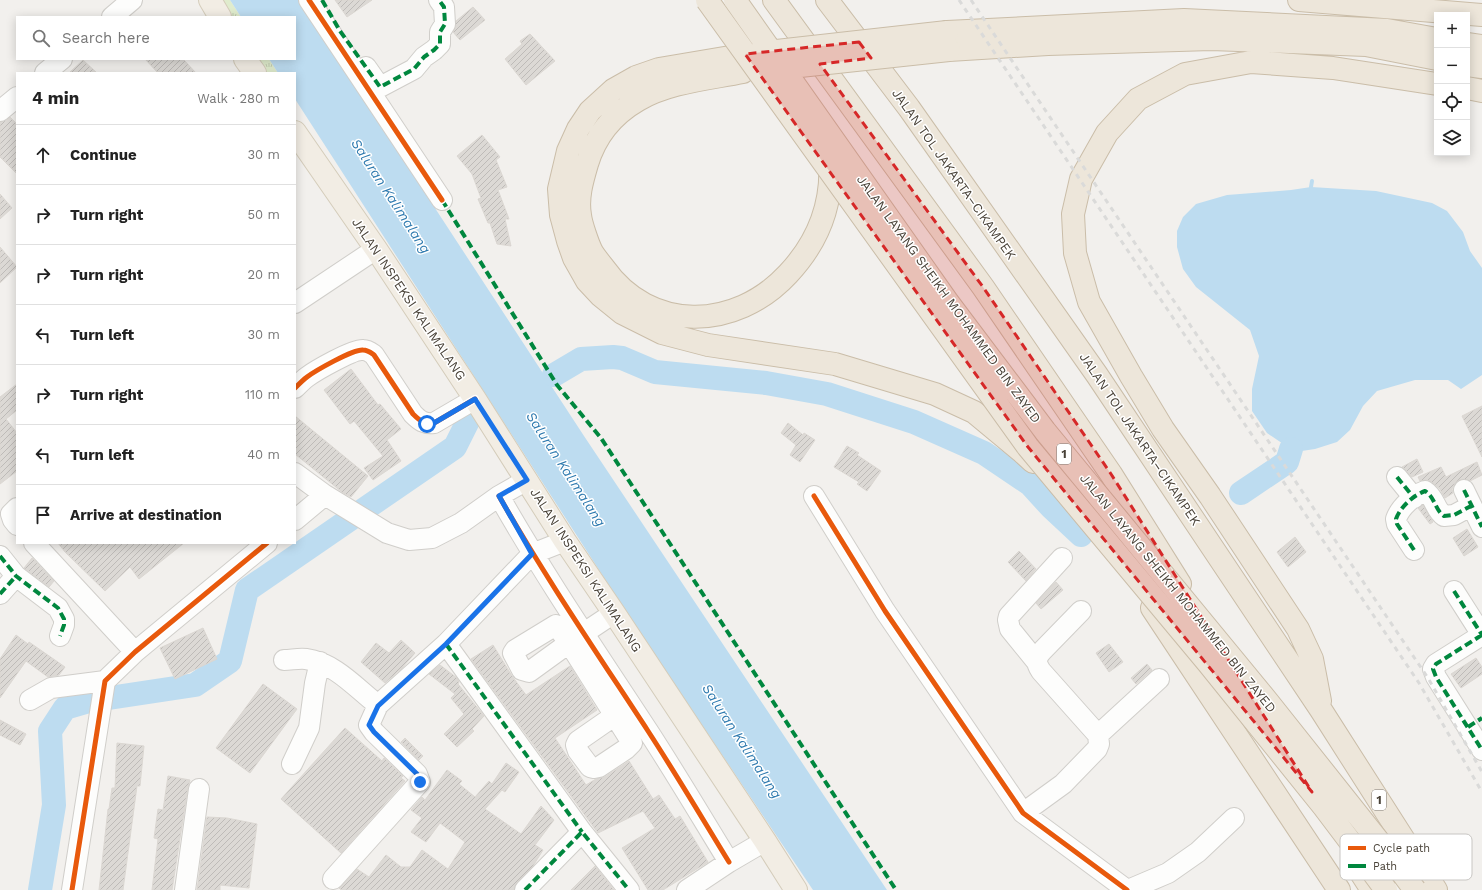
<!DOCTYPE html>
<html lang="en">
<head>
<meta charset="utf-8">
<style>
	body { margin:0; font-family:"Work Sans",sans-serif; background:#f6f6f6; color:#222 }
	.controls { position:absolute; right:12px; top:12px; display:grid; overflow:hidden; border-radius:0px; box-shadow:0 2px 10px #0003 }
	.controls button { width:36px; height:36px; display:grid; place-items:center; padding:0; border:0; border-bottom:1px solid #e0e0e0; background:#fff; color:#222; font:20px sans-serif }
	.stop { position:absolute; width:12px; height:12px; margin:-9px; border:3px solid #1a73e8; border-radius:50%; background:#fff }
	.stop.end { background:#1a73e8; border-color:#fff; box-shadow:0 1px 4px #0008 }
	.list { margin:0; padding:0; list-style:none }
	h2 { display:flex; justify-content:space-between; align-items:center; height:52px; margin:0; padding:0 16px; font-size:17px }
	h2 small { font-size:13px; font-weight:400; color:#767676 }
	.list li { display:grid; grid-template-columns:26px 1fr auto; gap:12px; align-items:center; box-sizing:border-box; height:60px; padding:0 16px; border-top:1px solid #e0e0e0 }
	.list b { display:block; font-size:15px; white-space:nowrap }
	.list em { font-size:13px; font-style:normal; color:#767676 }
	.icon { flex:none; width:22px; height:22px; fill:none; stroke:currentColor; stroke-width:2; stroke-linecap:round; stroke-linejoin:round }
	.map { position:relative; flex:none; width:1482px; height:890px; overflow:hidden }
	.search { position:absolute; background:#fff; box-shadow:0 2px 10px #0003; left:16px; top:16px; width:280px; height:44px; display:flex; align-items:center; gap:10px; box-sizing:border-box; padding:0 14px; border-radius:0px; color:#767676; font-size:15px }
	.panel { position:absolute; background:#fff; box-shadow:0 2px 10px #0003; left:16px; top:72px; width:280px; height:472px; border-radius:0px }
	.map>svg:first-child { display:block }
	.grass { fill:url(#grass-tufts) }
	.water { fill:#bddcf0 }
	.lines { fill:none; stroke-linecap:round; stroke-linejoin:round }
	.stream { stroke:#bddcf0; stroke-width:4 }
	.river { stroke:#bddcf0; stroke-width:24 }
	.building { fill:url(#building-hatch); stroke:#dbd7d2 }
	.minor-casing { stroke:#d0ceca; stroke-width:22 }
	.major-casing { stroke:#d4ccba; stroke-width:24 }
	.highway-casing { stroke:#cabda8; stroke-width:24 }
	.minor { stroke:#fdfdfc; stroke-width:20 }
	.major { stroke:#f2ede4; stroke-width:22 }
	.highway { stroke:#ede6da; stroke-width:22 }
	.rail { stroke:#dadad9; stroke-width:3; stroke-dasharray:5 5; stroke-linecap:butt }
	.highway-bridge-casing { stroke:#cabda8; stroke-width:24; stroke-linecap:butt }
	.highway-bridge { stroke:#ede6da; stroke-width:22 }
	.quiet { stroke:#00873e; stroke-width:4; stroke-dasharray:8 4; stroke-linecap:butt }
	.cycleway-casing { stroke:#fff; stroke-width:8 }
	.cycleway { stroke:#e8590c; stroke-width:5 }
	.route { stroke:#1a73e8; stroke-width:5 }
	.marked { fill:#d62828; fill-opacity:0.2; stroke:#d62828; stroke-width:3; stroke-dasharray:8 5; stroke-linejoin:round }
	.labels { text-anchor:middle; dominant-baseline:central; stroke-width:3; stroke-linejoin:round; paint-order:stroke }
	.shield { fill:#fff; stroke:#807b74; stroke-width:1 }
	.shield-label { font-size:12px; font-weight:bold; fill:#494238 }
	.street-label { font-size:13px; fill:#494238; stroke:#fff }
	.water-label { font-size:14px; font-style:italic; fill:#2e7aaf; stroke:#fff }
	.key { fill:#fff; stroke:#c8c6c3; stroke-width:1 }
	.key-label { font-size:11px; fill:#494238 }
</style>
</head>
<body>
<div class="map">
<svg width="1482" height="890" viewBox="0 0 1482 890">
	<defs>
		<pattern id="grass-tufts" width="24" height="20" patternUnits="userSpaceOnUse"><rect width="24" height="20" fill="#e0eccd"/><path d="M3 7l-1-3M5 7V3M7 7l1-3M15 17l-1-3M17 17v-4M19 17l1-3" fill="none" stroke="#c2ccb1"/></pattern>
		<pattern id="building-hatch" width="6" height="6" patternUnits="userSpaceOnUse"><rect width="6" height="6" fill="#dcd9d5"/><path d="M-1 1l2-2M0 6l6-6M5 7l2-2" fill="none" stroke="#bebbb8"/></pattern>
	</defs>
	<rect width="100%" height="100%" fill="#f2f0ed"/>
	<path class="grass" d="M210,0H230L241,17H220Z
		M245,59H269L278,73H255Z"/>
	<path class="water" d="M230,0H299L584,436L887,890H813L630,618L295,99V73H278L269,59H295V17H241Z
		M1311,187L1376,191L1432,203L1447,211L1463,232L1470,251L1482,268V375L1461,389L1448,380H1415L1377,391L1363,406L1350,430L1337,442L1315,449L1295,452L1267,433L1252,411V389L1259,356L1250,330L1196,287L1183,269L1177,247V231L1183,217L1196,204L1227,195L1291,190Z"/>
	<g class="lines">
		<path class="stream" d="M1311,187L1312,181"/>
		<path class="river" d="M554,375L581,359L613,357L622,358L655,372L766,383L827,394L914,422L984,453L1030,484L1051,507L1081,535
			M1241,493L1287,462L1291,449
			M40,890L54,805L50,731L65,708L89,701L195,685L230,661L247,590L455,447L469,419"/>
	</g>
	<path class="building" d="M335,0H372L347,17Z
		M473,7L485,20L460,40L453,32L456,21Z
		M530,34L555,61L526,85L505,59L522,44L520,41Z
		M145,59H183L196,73H158Z
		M83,60L97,73H69Z
		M10,117L17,124V174L0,157V122L7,120Z
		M482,135L500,157L496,160L507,187L498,190L509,219H505L511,246L497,244L490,223H488L478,199L481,198L472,174L457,156Z
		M0,194L12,208L0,219Z
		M0,247L17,267L0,283Z
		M351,369L378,405L380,404L401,429L387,440L401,461L373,480L364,468L383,456L354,421L350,424L324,390Z
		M17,384V410L6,419L17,433V471L0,484V397Z
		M1482,406V457L1462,416Z
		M295,416L368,476L351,497L342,492L295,454Z
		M788,423L803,435L804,433L815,440L800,462L790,455L796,445L781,433Z
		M847,446L859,453L857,455L881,471L867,491L857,484L859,482L834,467Z
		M1417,459L1423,472L1412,477L1402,467Z
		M1477,462L1482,475L1470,481L1464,479L1459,480L1455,483L1452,489L1453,493L1445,498L1440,489L1432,482L1426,480L1420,481L1418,477L1441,467L1446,477Z
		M1423,505L1433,522L1430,524L1418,508Z
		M1467,529L1478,547L1464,556L1453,538Z
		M1295,537L1306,552L1288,567L1277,552Z
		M58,543H184L139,579L130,567L105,591L65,552Z
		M1019,551L1036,569L1026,581L1008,562Z
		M32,558L54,581L49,587L24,568Z
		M1056,582L1063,590L1041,609L1036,603Z
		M203,628L217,659L175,679L160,648Z
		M16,635L28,644L29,642L65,667L59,675L48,677L26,661L0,698V659Z
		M401,640L415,653L402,668L385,683L361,662L376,643L389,653Z
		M1109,644L1123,662L1109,672L1096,653Z
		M493,645L512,676L526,695L570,666L597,710L555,738L586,785L596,779L605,777L629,761L653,799L659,795L675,819L680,816L708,862L663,890H648L622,848L655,828L643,811L598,833L471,659Z
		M1476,658L1482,667V674L1461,688L1451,674Z
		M1147,664L1152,670L1136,684L1131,678Z
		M440,665L457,678L459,682L458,684L484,716L472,729L474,731L457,747L444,734L464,714L451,698L455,694L429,674Z
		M263,684L297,709L250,773L216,748Z
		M0,720L26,734L20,745L0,735Z
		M345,728L382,761L384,758L403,776L401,778L405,781L341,853L281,799Z
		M405,738L423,756L419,760L401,742Z
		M117,743L144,746L140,786H137L123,890H99L108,809H109L112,788H115Z
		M506,763L519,772L505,792L502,790L485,809L521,834L541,806L554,820L535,845L543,850L533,866L517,882L514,890H341L339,888L357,869L369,877L386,855L401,867H410L422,850L448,869L465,842L440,823L426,842L411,832L422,818L411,810L422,797L425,800L447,770L462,781L459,784L475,797L489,781L492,784Z
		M168,776L190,780L188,787L172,890H152L158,839L154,838L158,809L163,810Z
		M207,817L227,818L257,824L249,888L220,885V890H197Z
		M595,866L614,890H571Z"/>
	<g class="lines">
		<g class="minor-casing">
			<path id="minor" d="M309,0L442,200
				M112,17L132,0
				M366,67L380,87L414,69L424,57L434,50L440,44V32L445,24L444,7L439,0
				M45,73L62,59
				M0,111L17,97
				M295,303L376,249
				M295,388C299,384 303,380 307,377C315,371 353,349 363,350C368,350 370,352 374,355L413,414C420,421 424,424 434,423L475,399
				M295,473L325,495
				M1397,477L1414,498
				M1464,490L1482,527
				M499,496C545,577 597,653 648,731C676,774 702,818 729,862
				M814,496L885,611L1023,813L1127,890
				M17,508L11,514L13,520L17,525
				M295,520L325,495L387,533L409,540L432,538L461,523L499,496L527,480
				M34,543L135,652
				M1414,550L1397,524L1396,519C1400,507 1414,495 1425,491C1435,497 1435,510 1444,516L1454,515L1471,506
				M0,556L16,576L58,608L64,619V625L60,636
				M1454,591L1482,635
				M0,594L16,576
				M614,613L569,643L529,672L522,670L513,653L515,650L556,625L569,643L632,743L626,749L599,767L594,768L590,767L578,751L576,745L578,741L614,716
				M1482,635L1436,664L1433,669L1436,677L1482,750
				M446,644L582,832
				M284,660C291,660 299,658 306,659C335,663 356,688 378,705
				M1036,661L1010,629L1008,620L1009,616L1062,558
				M30,700L51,688L105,681
				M1098,735L1159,679
				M292,764L309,728L315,683L320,662
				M1023,813L1063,784L1097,749L1099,744L1098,735L1041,671C1035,662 1036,658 1043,650L1081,611
				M333,879L420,782L417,774L374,732L369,725L378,705L446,644L532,554L565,541
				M72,890L105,681L135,652L267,543
				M185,890L199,789
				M525,890L582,832L629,890
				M687,890L729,862L765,841
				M1128,890L1168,873L1198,852L1234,818"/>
		</g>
		<g class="major-casing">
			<path id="major" d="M210,0L220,17
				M245,59L255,73
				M295,132L376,249L475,399L565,541L614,613L765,841L796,890"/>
		</g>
		<g class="highway-casing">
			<path id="highway" d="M774,0L983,287L1111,474L1180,584
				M827,0L909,108L1097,375L1321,710L1436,890
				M1299,0L1482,15
				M947,32L1184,20L1387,30L1437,39
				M1467,44L1482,46
				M949,50L1048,44L1211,39L1366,45L1437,59
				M742,55L659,69L636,77L613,90L590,111L578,129L568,151L559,189L561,215L568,241L574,258L587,281L601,296L622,313L662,333L708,345L835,364L935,394L974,412L1021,451L1033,462
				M1467,65L1482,67
				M743,72C708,79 669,82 638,100C612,115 595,137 587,164C582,181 577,198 580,215C581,224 588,244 592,252C595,257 600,263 604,268C650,333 735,331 788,274C818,242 833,204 830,160
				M1467,88L1482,91
				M1152,608L1339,890
				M1320,701L1312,659L1298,629L1210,496L1163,429L1131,376L1089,302L1075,253L1073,214L1081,179L1107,133L1138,99L1185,74L1251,62L1333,68L1437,84
				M1352,859L1372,890"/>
		</g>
		<use href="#minor" class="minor"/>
		<use href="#major" class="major"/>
		<use href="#highway" class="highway"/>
		<path class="rail" d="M959,0L1419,683L1482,792
			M971,0L1428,678L1482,772"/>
		<g class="highway-bridge-casing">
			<path id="highway-bridge" d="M707,0L1028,447L1208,663L1324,807L1361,856L1386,890
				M735,0L947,301L1045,431L1268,702L1380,843L1415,890
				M759,53L947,32
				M772,69L949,50"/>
		</g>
		<use href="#highway-bridge" class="highway-bridge"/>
		<path class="quiet" d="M322,0L340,31L380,87L414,69L424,57L434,50L440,44V32L445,24L444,7L439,0
			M442,200L557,385L601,438L896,890
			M1397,477L1414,498
			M1464,490L1482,527
			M1414,550L1397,524L1396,519C1400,507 1414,495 1425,491C1435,497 1435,510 1444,516L1454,515L1471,506
			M0,556L16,576L58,608L64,619V625L60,636
			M1454,591L1482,635
			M0,594L16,576
			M1482,635L1436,664L1433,669L1436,677L1482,750
			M446,644L582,832
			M1468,727L1482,718
			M525,890L582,832L629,890"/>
		<g class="cycleway-casing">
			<path id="cycleway" d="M309,0L442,200
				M295,388C299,384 303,380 307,377C315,371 353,349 363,350C368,350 370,352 374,355L413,414C420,421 424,424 434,423L475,399
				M499,496C545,577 597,653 648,731C676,774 702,818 729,862
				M814,496L885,611L1023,813L1127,890
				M72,890L105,681L135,652L267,543"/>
		</g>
		<use href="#cycleway" class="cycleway"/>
	</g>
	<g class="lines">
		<path class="route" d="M420,782L417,774L374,732L369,725L378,706L446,644L532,554L499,496L527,480L475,399L434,423L427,424"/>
	</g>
	<path class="marked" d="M859,42L871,58L820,64L983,287L1111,474L1312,792L1028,447L745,54Z"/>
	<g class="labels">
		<g class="shield">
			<rect x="1057" y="444" width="14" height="20" rx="3"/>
			<rect x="1372" y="790" width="14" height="20" rx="3"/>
		</g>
		<g class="shield-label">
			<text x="1064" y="454">1</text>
			<text x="1379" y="800">1</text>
		</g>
		<g class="street-label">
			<text transform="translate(954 174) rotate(55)">JALAN TOL JAKARTA–CIKAMPEK</text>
			<text transform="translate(409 299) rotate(56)">JALAN INSPEKSI KALIMALANG</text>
			<text transform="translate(949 299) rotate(54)">JALAN LAYANG SHEIKH MOHAMMED BIN ZAYED</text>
			<text transform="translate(1140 439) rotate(56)">JALAN TOL JAKARTA–CIKAMPEK</text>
			<text transform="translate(586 570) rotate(57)">JALAN INSPEKSI KALIMALANG</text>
			<text transform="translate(1178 593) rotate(51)">JALAN LAYANG SHEIKH MOHAMMED BIN ZAYED</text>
		</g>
		<g class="water-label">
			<text transform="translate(391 196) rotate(57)">Saluran Kalimalang</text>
			<text transform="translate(566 469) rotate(57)">Saluran Kalimalang</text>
			<text transform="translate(742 741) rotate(57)">Saluran Kalimalang</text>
		</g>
	</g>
	<rect x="1340" y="834" width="132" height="46" rx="6" class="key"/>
	<rect x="1348" y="846" width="18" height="4" fill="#e8590c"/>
	<rect x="1348" y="864" width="18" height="4" fill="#00873e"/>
	<g class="key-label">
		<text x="1373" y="852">Cycle path</text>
		<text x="1373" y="870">Path</text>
	</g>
</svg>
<div class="controls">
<button>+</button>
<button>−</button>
<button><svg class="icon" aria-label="locate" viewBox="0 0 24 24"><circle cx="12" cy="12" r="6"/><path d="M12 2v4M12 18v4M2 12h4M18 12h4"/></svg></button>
<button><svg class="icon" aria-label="layers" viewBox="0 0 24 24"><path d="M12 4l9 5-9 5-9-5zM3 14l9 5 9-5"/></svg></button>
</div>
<div class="stop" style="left:427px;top:424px"></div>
<div class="stop end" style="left:420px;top:782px"></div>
<div class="search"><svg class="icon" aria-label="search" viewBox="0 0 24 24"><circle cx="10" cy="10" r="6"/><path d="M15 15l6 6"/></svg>Search here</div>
<section class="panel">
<h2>4 min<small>Walk · 280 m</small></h2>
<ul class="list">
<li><svg class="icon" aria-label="ahead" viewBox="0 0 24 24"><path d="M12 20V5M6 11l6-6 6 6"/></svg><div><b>Continue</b></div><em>30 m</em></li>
<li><svg class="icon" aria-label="right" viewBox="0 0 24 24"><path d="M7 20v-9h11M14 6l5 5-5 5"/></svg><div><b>Turn right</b></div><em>50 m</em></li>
<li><svg class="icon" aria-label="right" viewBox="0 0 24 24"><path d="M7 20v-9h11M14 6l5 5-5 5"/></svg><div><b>Turn right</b></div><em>20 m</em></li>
<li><svg class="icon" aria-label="left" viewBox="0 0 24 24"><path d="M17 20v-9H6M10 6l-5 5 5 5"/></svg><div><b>Turn left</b></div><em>30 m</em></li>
<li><svg class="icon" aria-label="right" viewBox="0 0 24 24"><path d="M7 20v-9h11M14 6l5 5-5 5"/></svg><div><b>Turn right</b></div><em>110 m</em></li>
<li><svg class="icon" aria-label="left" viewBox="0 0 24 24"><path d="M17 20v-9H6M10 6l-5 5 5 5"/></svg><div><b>Turn left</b></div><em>40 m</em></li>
<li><svg class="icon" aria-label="arrive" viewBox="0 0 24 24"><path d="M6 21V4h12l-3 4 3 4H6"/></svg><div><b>Arrive at destination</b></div></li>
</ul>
</section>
</div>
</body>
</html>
